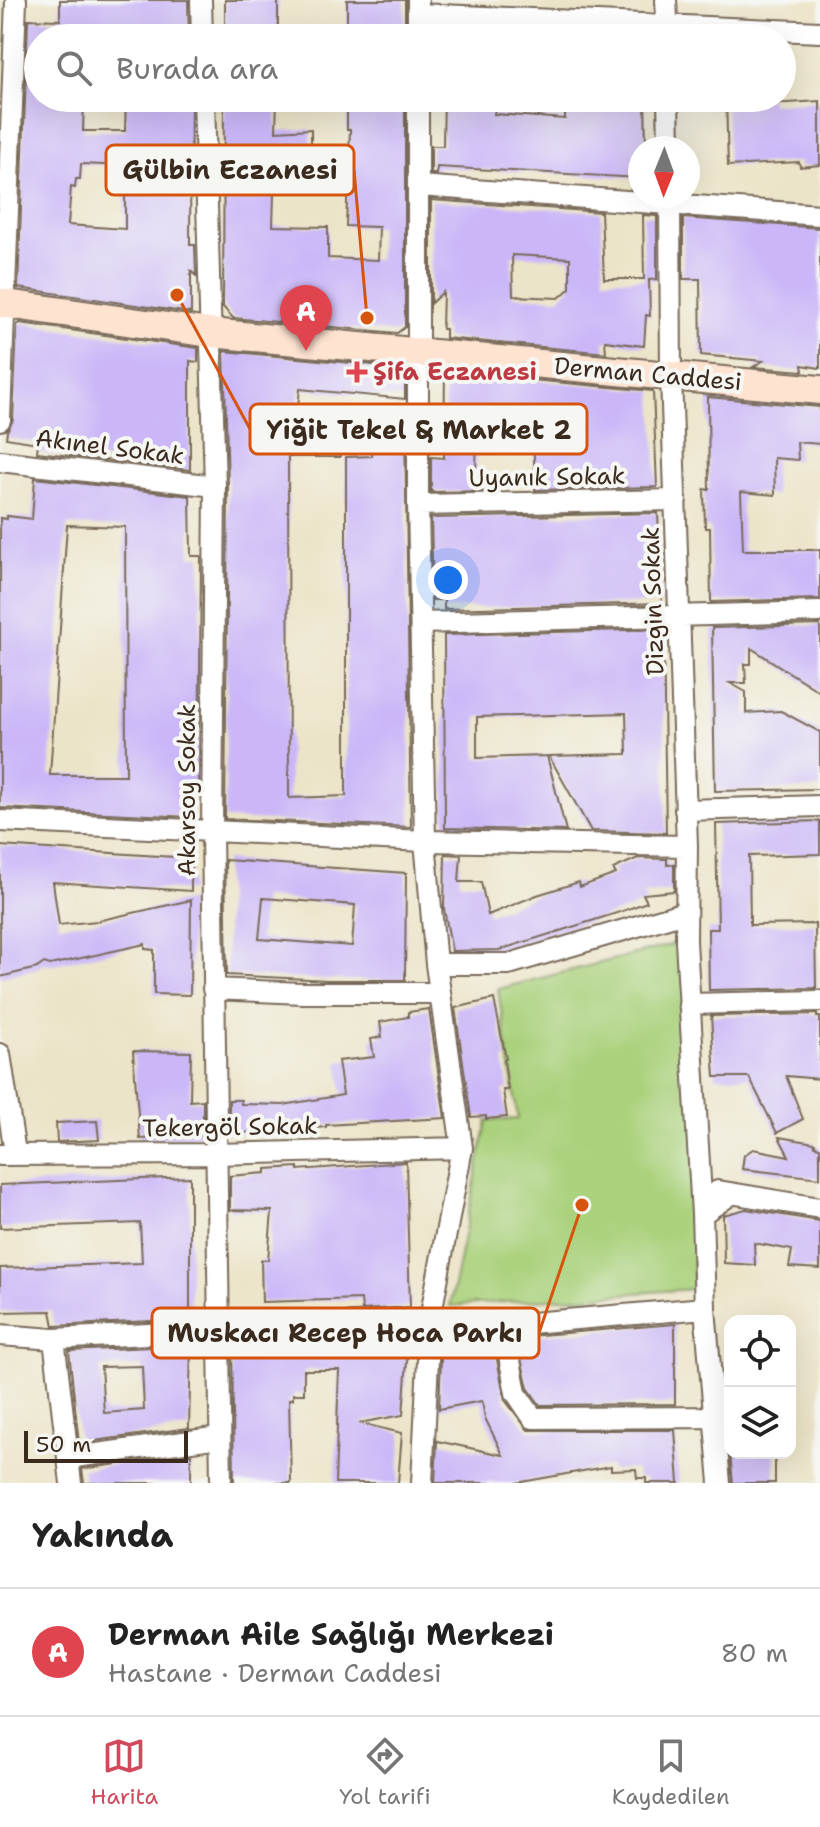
<!DOCTYPE html>
<html lang="tr">
<head>
<meta charset="utf-8">
<style>
	body { margin:0; font-family:"Shantell Sans",sans-serif; background:#f6f6f6; color:#222 }
	.controls { position:absolute; right:24px; bottom:24px; display:grid; overflow:hidden; border-radius:16px; box-shadow:0 8px 32px #0002 }
	.controls button { width:72px; height:72px; display:grid; place-items:center; padding:0; border:0; border-bottom:2px solid #e0e0e0; background:#fff; color:#222; font:40px sans-serif }
	.compass { position:absolute; left:628px; top:136px; width:72px; height:72px; border-radius:50%; background:#fff; box-shadow:0 8px 32px #0002; rotate:181deg }
	.scale { position:absolute; left:24px; bottom:20px; width:164px; box-sizing:border-box; padding-left:8px; border:4px solid #3b2a1e; border-top:0; font-size:22px; line-height:28px; white-space:nowrap; color:#3b2a1e; -webkit-text-stroke:6px #f6f6f2; paint-order:stroke }
	.you { position:absolute; left:448px; top:580px; width:28px; height:28px; margin:-20px; border:6px solid #fff; border-radius:50%; background:#1a73e8; box-shadow:0 0 0 12px #1a73e833 }
	.badge { display:grid; place-items:center; width:52px; height:52px; border-radius:50%; background:#d1495b; color:#fff; font-size:26px; font-weight:700 }
	.pin { position:absolute; translate:-50% -66px; filter:drop-shadow(0 2px 4px #0008) }
	.pin::after { content:''; position:absolute; top:42px; width:28px; height:24px; background:inherit; clip-path:polygon(0 0,100% 0,50% 100%) }
	.list { margin:0; padding:0; list-style:none }
	h2 { display:flex; justify-content:space-between; align-items:center; height:104px; margin:0; padding:0 32px; font-size:34px }
	h2 small { font-size:26px; font-weight:400; color:#767676 }
	.list li { display:grid; grid-template-columns:52px 1fr auto; gap:24px; align-items:center; box-sizing:border-box; height:128px; padding:0 32px; border-top:2px solid #e0e0e0 }
	.list b { display:block; font-size:30px; white-space:nowrap }
	.list p { margin:0; font-size:26px; white-space:nowrap; color:#767676 }
	.list em { font-size:26px; font-style:normal; color:#767676 }
	.icon { flex:none; width:44px; height:44px; fill:none; stroke:currentColor; stroke-width:2; stroke-linecap:round; stroke-linejoin:round }
	.map { position:relative; flex:none; width:820px; height:1483px; overflow:hidden }
	.search { position:absolute; background:#fff; box-shadow:0 8px 32px #0002; left:24px; right:24px; top:24px; height:88px; display:flex; align-items:center; gap:20px; box-sizing:border-box; padding:0 28px; border-radius:44px; color:#767676; font-size:30px }
	.sheet { height:232px; background:#fff }
	nav { display:flex; justify-content:space-around; align-items:center; box-sizing:border-box; height:112px; border-top:2px solid #e0e0e0; background:#fff; font-size:22px; color:#767676 }
	nav a { display:grid; justify-items:center; gap:4px }
	nav .on { color:#d1495b }
	.map>svg:first-child { display:block }
	.green { fill:#aad17c; stroke:#727e4d; stroke-width:2 }
	.building { fill:#cbb7f8; fill-rule:evenodd }
	.lines { fill:none; stroke-linecap:round; stroke-linejoin:round }
	.minor-casing { stroke:#796b5a; stroke-width:24 }
	.secondary-casing { stroke:#796b5a; stroke-width:32 }
	.minor { stroke:#fff; stroke-width:20 }
	.secondary { stroke:#fee3d1; stroke-width:28 }
	.health-dot { fill:#e0444e; stroke:#f6f6f2; stroke-width:3 }
	.labels { text-anchor:middle; dominant-baseline:central; stroke-width:8; stroke-linejoin:round; paint-order:stroke }
	.health-label { font-size:24px; font-weight:bold; fill:#be3a42; stroke:#f6f6f2; text-anchor:start }
	.street-label { font-size:24px; fill:#3b2a1e; stroke:#f6f6f2 }
	.leader { fill:none; stroke:#d7540e; stroke-width:3 }
	.callout-dot { fill:#d7540e; stroke:#f6f6f2; stroke-width:3 }
	.callout { fill:#f6f6f2; stroke:#d7540e; stroke-width:3 }
	.callout-label { font-size:26px; text-anchor:middle; font-weight:bold; fill:#3b2a1e }
</style>
</head>
<body>
<div class="map">
<svg width="820" height="1483" viewBox="0 0 820 1483">
	<rect width="100%" height="100%" fill="#f6f6f2"/>
	<filter id="ink" filterUnits="userSpaceOnUse"><feTurbulence type="fractalNoise" baseFrequency=".0125" numOctaves="2"/><feDisplacementMap in="SourceGraphic" scale="16" xChannelSelector="R" yChannelSelector="G"/><feConvolveMatrix kernelMatrix="1 2 1 2 8 2 1 2 1" color-interpolation-filters="sRGB"/></filter>
	<filter id="wash" filterUnits="userSpaceOnUse"><feTurbulence type="fractalNoise" baseFrequency=".006" numOctaves="4" result="noise"/><feDisplacementMap in="SourceGraphic" scale="32" xChannelSelector="R" yChannelSelector="G"/><feGaussianBlur stdDeviation="1.8" result="paint"/><feColorMatrix in="noise" values="0 0 0 0 0 0 0 0 0 0 0 0 0 0 0 0 0 1.4 0 .05"/><feComposite in="paint" operator="in"/></filter>
	<g filter="url(#wash)">
		<rect width="100%" height="100%" fill="#ece4c8"/>
		<path class="green" d="M686,941L696,1104L693,1289L450,1306L487,1121L518,1119L498,989Z"/>
		<g id="blocks">
			<path class="building" d="M60,0H188L189,38H126V35L85,34L84,38H38V98H84L83,131H125L126,98H191L190,245H195L196,276L191,271V313L18,288L28,19L60,20ZM81,164L125,166V229L68,225L71,187L75,188L76,179H80Z
				M225,0H278V38H225Z
				M347,0H405V38H366V30H347Z
				M445,28L509,31L508,38H445Z
				M224,98H277L276,131L311,129V162H275L273,226L328,227V258L378,260L379,227L346,226L350,130H347V98H405V327L397,333L233,318L223,307Z
				M444,98H497L494,114L565,119V98L612,101V98H645L646,148H640V178L437,167L436,174H431V146H443Z
				M726,98H770L771,104L820,101V165L800,167L799,162L728,166Z
				M431,200L601,212L604,279H644L643,215L657,216V279L649,280L650,316L646,315L644,346L605,341L606,353L445,338V329H442L443,292L431,303ZM512,255L570,258V288L559,298L513,296Z
				M683,218L820,228V368L802,365L803,371L753,367L763,361L701,355L700,279H683Z
				M20,323L198,348V362L190,361V470L37,452L38,443L6,438L7,431L13,420L17,325Z
				M224,351L405,368V399L300,389L296,423L339,425L340,457H288L289,798L346,796V457L372,456L373,426L405,427L411,827L225,819L228,486Z
				M445,372L653,391L657,487L535,490L533,426L477,425L476,473H487L489,491L431,492V457L444,458Z
				M708,397L820,407V444L797,442L798,460L774,458L775,495L741,492L743,550H820V599L711,602L710,528H705L704,489L709,490Z
				M35,478L190,496L191,556H201L199,787L191,786V817L0,808V518L7,519V516L32,519ZM67,525L125,527L126,775H50Z
				M658,513L662,603L444,609V600H433L431,518Z
				M820,625V692L751,648V664H745L746,683H730L746,692V713L781,711L820,732V789L715,791L712,628Z
				M663,629L666,833L591,831L549,756L627,754L626,713L477,717V758L547,756L566,831L445,828L444,635Z
				M820,821V854L749,856L750,925L815,924L816,988L709,990L708,929H718L716,824Z
				M0,846L191,858V891L53,882L59,925L97,921L191,900L190,995L154,994V950L145,949V944L50,965L44,963L37,968L0,977Z
				M445,854L461,855L459,882H481L488,915L537,895L579,882L580,887L616,874L613,869L638,858L667,859V865L674,864V891L643,894L647,902L620,912L499,950L452,951L444,909Z
				M225,860L406,873L405,980H328L227,975ZM263,898L355,905L352,946L259,939Z
				M494,999L506,1059L504,1060L508,1090H503L507,1117L486,1119V1116L471,1117L455,1008Z
				M429,1009L445,1118L326,1125V1127L229,1134V1100H241V1104L283,1105L343,1095L338,1061L374,1057L371,1039L382,1037L380,1022L408,1017V1012Z
				M817,1014V1017H820V1079L786,1076L803,1119L777,1133L749,1077H715L711,1016Z
				M133,1051L191,1052L190,1101L203,1100V1136L140,1139Z
				M97,1121L99,1140L57,1142L56,1123Z
				M779,1137L815,1143V1146L820,1147V1178L742,1169L744,1155L753,1149L789,1156Z
				M406,1162L410,1307L362,1310L361,1299L262,1302L261,1260H268L272,1211L230,1210V1176L266,1173V1169L298,1167V1170Z
				M190,1177V1319L54,1326L51,1311L0,1312V1268L142,1263L140,1223L0,1228V1185Z
				M746,1209L820,1221V1269L789,1267L792,1250L754,1243L755,1265L724,1263L723,1215Z
				M675,1324V1404L540,1405L528,1388L516,1337Z
				M409,1333L403,1415L359,1423L402,1433L398,1483H335L339,1370H304V1394H293V1399H289L291,1483H234L232,1343Z
				M442,1333L488,1338L496,1354L505,1400L528,1430H675L679,1483H646V1478H637L636,1469L611,1470V1466L516,1483H435L437,1441L503,1455L485,1418L482,1401L439,1409Z
				M191,1345L189,1428L79,1443L69,1351ZM142,1366L144,1410L104,1413L101,1367Z
				M730,1453H775V1483H733Z
				M191,1454V1483H84L82,1469Z"/>
		</g>
	</g>
	<g filter="url(#ink)">
		<use href="#blocks" fill-opacity="0" stroke="#796b5a" stroke-width="2"/>
		<g class="lines">
			<g class="minor-casing">
				<path id="minor" d="M201,0L202,38
					M418,0V38
					M666,0L668,38
					M418,14L820,32
					M204,98L215,486L212,830L221,1483
					M418,98V505L425,841L436,964L462,1148L430,1319L422,1483
					M668,98L669,148
					M419,186L820,215
					M670,196L671,376L687,846L686,941L702,1214
					M0,420L16,0
					M0,461L215,486
					M418,505L676,500
					M421,623L820,612
					M685,810L820,806
					M0,821L425,841L687,846
					M436,964H509L685,912
					M213,989L302,993H440
					M689,1004L820,1001
					M0,1054L15,1153
					M0,1155L215,1154L462,1148
					M718,1191L820,1208
					M497,1326L508,1350L516,1393L533,1418L716,1417
					M0,1335L54,1339L430,1319L497,1326L705,1308
					M54,1339L71,1483
					M68,1458L220,1437
					M720,1483L705,1308L702,1214L730,1195"/>
			</g>
			<g class="secondary-casing">
				<path id="secondary" d="M0,303L210,333L820,390"/>
			</g>
			<use href="#minor" class="minor"/>
			<use href="#secondary" class="secondary"/>
		</g>
	</g>
	<path class="health-dot" d="M353 360h8v8h8v8h-8v8h-8v-8h-8v-8h8z"/>
	<g class="labels">
		<g class="health-label">
			<text x="373" y="372">Şifa Eczanesi</text>
		</g>
		<g class="street-label">
			<text transform="translate(648 374) rotate(5)">Derman Caddesi</text>
			<text transform="translate(110 447) rotate(7)">Akınel Sokak</text>
			<text transform="translate(547 477) rotate(-1)">Uyanık Sokak</text>
			<text transform="translate(653 601) rotate(-92)">Dizgin Sokak</text>
			<text transform="translate(187 790) rotate(-90)">Akarsoy Sokak</text>
			<text transform="translate(230 1127) rotate(-1)">Tekergöl Sokak</text>
		</g>
	</g>
	<path class="leader" d="M367 318L354 170M177 295L250 429M582 1205L539 1333"/>
	<g class="callout-dot">
		<circle cx="367" cy="318" r="8"/>
		<circle cx="177" cy="295" r="8"/>
		<circle cx="582" cy="1205" r="8"/>
	</g>
	<g class="callout">
		<rect x="106" y="145" width="248" height="50" rx="8"/>
		<rect x="250" y="404" width="337" height="50" rx="8"/>
		<rect x="152" y="1308" width="387" height="50" rx="8"/>
	</g>
	<g class="callout-label">
		<text x="230" y="179">Gülbin Eczanesi</text>
		<text x="419" y="439">Yiğit Tekel &amp; Market 2</text>
		<text x="345" y="1342">Muskacı Recep Hoca Parkı</text>
	</g>
</svg>
<div class="controls">
<button><svg class="icon" aria-label="locate" viewBox="0 0 24 24"><circle cx="12" cy="12" r="6"/><path d="M12 2v4M12 18v4M2 12h4M18 12h4"/></svg></button>
<button><svg class="icon" aria-label="layers" viewBox="0 0 24 24"><path d="M12 4l9 5-9 5-9-5zM3 14l9 5 9-5"/></svg></button>
</div>
<svg class="compass" viewBox="-18 -18 36 36"><path d="M0-13l5 13h-10z" fill="#e53935"/><path d="M0 13l5-13h-10z" fill="#767676"/></svg>
<div class="scale">50 m</div>
<div class="you"></div>
<div class="pin badge" style="left:306px;top:351px;background:#e0444e">A</div>
<div class="search"><svg class="icon" aria-label="search" viewBox="0 0 24 24"><circle cx="10" cy="10" r="6"/><path d="M15 15l6 6"/></svg>Burada ara</div>
</div>
<section class="sheet">
<h2>Yakında<small></small></h2>
<ul class="list">
<li><span class="badge" style="background:#e0444e">A</span><div><b>Derman Aile Sağlığı Merkezi</b><p>Hastane · Derman Caddesi</p></div><em>80 m</em></li>
</ul>
</section>
<nav>
<a class="on"><svg class="icon" aria-label="map" viewBox="0 0 24 24"><path d="M3 6l6-2 6 2 6-2v14l-6 2-6-2-6 2zM9 4v14M15 6v14"/></svg>Harita</a>
<a><svg class="icon" aria-label="directions" viewBox="0 0 24 24"><path d="M12 3l9 9-9 9-9-9zM9 14v-3h6M13 9l2 2-2 2"/></svg>Yol tarifi</a>
<a><svg class="icon" aria-label="saved" viewBox="0 0 24 24"><path d="M7 4h10v16l-5-4-5 4z"/></svg>Kaydedilen</a>
</nav>
</body>
</html>
